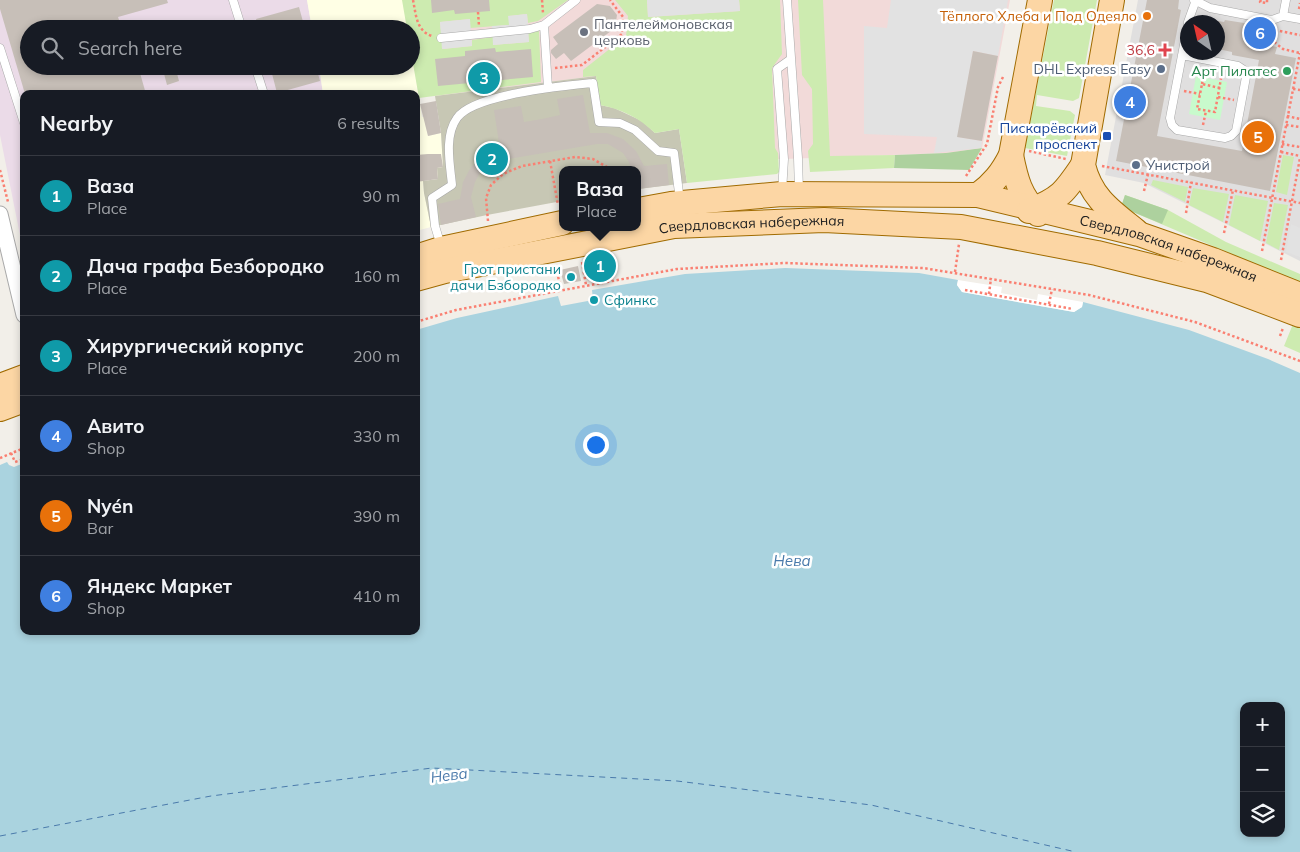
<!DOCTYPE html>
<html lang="en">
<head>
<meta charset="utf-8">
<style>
	body { margin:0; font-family:Mulish,sans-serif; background:#20242c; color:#f1f3f6 }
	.controls { position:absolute; right:15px; bottom:15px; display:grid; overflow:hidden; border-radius:10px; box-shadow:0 2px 8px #0003 }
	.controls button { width:45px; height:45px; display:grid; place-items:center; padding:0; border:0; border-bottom:1px solid #363941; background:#171b24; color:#f1f3f6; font:25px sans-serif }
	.compass { position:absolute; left:1180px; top:15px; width:45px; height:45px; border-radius:50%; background:#171b24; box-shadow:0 2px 8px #0003; rotate:326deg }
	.you { position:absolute; left:595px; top:444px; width:18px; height:18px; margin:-12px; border:4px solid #fff; border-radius:50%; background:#1a73e8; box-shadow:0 0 0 8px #1a73e833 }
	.badge { display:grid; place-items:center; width:32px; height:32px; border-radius:50%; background:#d40000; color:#fff; font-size:16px; font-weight:700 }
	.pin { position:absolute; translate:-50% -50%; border:2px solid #fff; box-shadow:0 1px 5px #0006 }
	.popup { position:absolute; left:559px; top:166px; width:82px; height:65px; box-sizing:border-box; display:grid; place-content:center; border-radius:10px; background:#171b24; filter:drop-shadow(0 1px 4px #0005); font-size:16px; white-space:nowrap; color:#9ea1a6 }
	.popup b { font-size:19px; color:#f1f3f6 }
	.popup::after { content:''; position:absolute; left:50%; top:100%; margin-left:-10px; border:10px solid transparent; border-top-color:#171b24 }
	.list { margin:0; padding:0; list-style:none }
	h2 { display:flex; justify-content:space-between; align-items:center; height:65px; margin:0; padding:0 20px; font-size:21px }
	h2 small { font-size:16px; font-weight:400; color:#9ea1a6 }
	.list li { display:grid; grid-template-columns:32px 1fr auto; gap:15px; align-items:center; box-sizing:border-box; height:80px; padding:0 20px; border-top:1px solid #363941 }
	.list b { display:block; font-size:19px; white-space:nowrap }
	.list p { margin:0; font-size:16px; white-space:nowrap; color:#9ea1a6 }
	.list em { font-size:16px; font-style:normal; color:#9ea1a6 }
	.icon { flex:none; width:28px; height:28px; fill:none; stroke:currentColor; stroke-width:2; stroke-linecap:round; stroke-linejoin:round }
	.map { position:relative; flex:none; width:1300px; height:852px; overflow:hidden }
	.search { position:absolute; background:#171b24; box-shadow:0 2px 8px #0003; left:20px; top:20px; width:400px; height:55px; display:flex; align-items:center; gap:12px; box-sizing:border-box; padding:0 18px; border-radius:28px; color:#9ea1a6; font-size:19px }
	.panel { position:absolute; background:#171b24; box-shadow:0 2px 8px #0003; left:20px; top:90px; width:400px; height:545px; border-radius:10px }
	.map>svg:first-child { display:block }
	.residential { fill:#e0dfdf; fill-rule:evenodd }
	.commercial { fill:#f2dad9 }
	.industrial { fill:#ebdbe8 }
	.education { fill:#ffffe5 }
	.construction { fill:#c7c7b4 }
	.grass { fill:#cdebb0 }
	.forest { fill:#add19e }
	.park { fill:#c8facc }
	.parking { fill:#e2e2e2 }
	.water { fill:#aad3df; fill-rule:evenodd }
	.pier { fill:#fff }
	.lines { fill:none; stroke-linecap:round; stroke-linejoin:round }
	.ferry { stroke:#4a7aab; stroke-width:1; stroke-dasharray:6 5; stroke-linecap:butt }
	.building { fill:#c7bfb8 }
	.lane-casing { stroke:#a9a9a9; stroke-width:9 }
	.street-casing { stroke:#a9a9a9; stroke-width:17 }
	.primary-casing { stroke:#a06b00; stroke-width:26 }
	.path { stroke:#fa8072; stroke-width:2.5; stroke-dasharray:2.5 2.5; stroke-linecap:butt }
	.lane { stroke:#fff; stroke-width:8 }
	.street { stroke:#fff; stroke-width:15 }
	.primary { stroke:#fcd6a4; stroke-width:24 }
	.food-dot { fill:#e8710a; stroke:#fff; stroke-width:2 }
	.worship-dot { fill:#6b7280; stroke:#fff; stroke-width:2 }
	.health-dot { fill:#e0444e; stroke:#fff; stroke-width:2 }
	.service-dot { fill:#5c6f8a; stroke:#fff; stroke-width:2 }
	.leisure-dot { fill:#2e9e5b; stroke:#fff; stroke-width:2 }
	.transit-dot { fill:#1a4fb4; stroke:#fff; stroke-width:2 }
	.culture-dot { fill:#0f9aa8; stroke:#fff; stroke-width:2 }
	.labels { text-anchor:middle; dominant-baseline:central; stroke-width:5; stroke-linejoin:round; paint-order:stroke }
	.food-label { font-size:14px; fill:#c56008; stroke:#fff; text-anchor:end }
	.worship-label { font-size:14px; fill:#5b616d; stroke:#fff; text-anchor:start }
	.health-label { font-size:14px; fill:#be3a42; stroke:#fff; text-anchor:end }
	.service-label { font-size:14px; fill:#4e5e75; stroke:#fff; text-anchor:end }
	.leisure-label { font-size:14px; fill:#27864d; stroke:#fff; text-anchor:end }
	.transit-label { font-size:14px; fill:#164399; stroke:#fff; text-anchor:end }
	.street-label { font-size:14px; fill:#222; stroke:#fff }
	.culture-label { font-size:14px; fill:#0d838f; stroke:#fff; text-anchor:end }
	.water-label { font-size:15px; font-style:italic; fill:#4a7aab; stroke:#fff }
</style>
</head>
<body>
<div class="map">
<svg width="1300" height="852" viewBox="0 0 1300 852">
	<rect width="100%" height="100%" fill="#f2efe9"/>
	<path class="residential" d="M1138,0H1300V261L1144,183L1105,175ZM1188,22H1218V52H1188Z"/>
	<path class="commercial" d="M404,0H1010L982,148L946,153L784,159H778L596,76L435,96L411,29Z"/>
	<path class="industrial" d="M0,0H307L312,29H29V66H319L323,94H24V255L0,135Z"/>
	<path class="education" d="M307,0H404L408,29H312Z
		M411,47L422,117L438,115L425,123L428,136L441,133L443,167L438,179L423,181L424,193L431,227L416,231V94H323L319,66H411Z"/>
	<path class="construction" d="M596,76L600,105L614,108L642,121L655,133L679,129L687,183L638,189V170H562V201L487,215L431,227L424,193L423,181L438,179L437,168L443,167L441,133L435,96Z"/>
	<path class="grass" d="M402,0H568L538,21L528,23L527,14L509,16V25L470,28V19L440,22L443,49L472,46V40L493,37V45L529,42L528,32L539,31L541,82L419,98L411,52V29H407Z
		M615,0H647L648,17L740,11L739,0H780L782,54L772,68L775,148L778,153L779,172L777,174L687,183L679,129L655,133C639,118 622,109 600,105L596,76L583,77V70L626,36L628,16Z
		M798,0H823L830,156L895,155L894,168L810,172L808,151L813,144L812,89L802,75Z
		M1054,0H1097L1079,98L1073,101L1037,95L1036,106L1070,111L1075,115L1067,156L1025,148Z
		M1283,155L1294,157L1287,195L1276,192Z
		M1153,180L1188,187L1185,202L1151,185Z
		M1193,188L1229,194L1223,222L1189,205Z
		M1125,195L1168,210L1226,242L1300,274V283L1121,207Z
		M1235,195L1268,201L1260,241L1229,225Z
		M1274,203L1288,205L1279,250L1266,243Z
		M1293,324L1300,326V353L1284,346Z"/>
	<path class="forest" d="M982,148L969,170L894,168L895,155L946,153Z
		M1125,195L1168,210L1162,224L1121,207Z"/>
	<path class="park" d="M1196,76L1227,82L1220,120L1189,114Z"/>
	<path class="parking" d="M647,0H739L740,11L648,17Z
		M891,0H1008L998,56L973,51L958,137L982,141L981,148L934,153L937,137L864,134V26L887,28Z
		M527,14L529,42L493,45L492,26L509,25L508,16Z
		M470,19L472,46L442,49L440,22Z
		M1291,224L1300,228V257L1286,252Z"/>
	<path class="water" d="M785,268L919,273L958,280L957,285L962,292L1074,312L1082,307L1083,302L1189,330L1268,359L1300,373V852H0V465L7,462L9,465L14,467L24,463V631H416V330L457,318L558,296L561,306L593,300L592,290L685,274ZM1244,706H1281V833H1244Z"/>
	<path class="pier" d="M958,280L1002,287L1001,293L1037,300L1038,294L1083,302L1082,307L1074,312L962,292L957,285Z"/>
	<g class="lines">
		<path class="ferry" d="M0,836L211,796L432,768L677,781L871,805L1076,852"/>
	</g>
	<path class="building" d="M0,0H167L168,3L118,17L122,29H29V66H138L146,94H25L0,9Z
		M431,0H489L490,11L455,14L454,10L432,13Z
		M1147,0H1179L1178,9L1181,10L1157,136L1242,151L1259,60L1232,55V52L1218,49V21L1224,22L1225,20L1263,26V30L1268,31L1266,45L1277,47L1275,54L1296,58L1270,191L1116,161Z
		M597,4L610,6L617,15L615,28L571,61L564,53L556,59L551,53V50L558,44L553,37Z
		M299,7L305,29H259L256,19Z
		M495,48L496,52L531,49L533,77L438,86L435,59L465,56V51Z
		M973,51L998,56L982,141L957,137Z
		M162,66H175L179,81L167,85Z
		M270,66H316L320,81L277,93Z
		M583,95L590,133H607L623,139L636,151L644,166L667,164L669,185L638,189V170H631L629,162L623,153L608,144H597L502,160L488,166L480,173L475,182L471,197L476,217L441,225L438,204L460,199L463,182L471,167L484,155L500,149L494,110L521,106L524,122L542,119L560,115L557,99Z
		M436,101L441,133L428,136L420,104Z
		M428,154H441L443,167L437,168L438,179L416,182V155Z
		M578,266L581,281L564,284L560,270Z"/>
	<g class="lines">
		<g class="lane-casing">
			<path id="lane" d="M233,0L242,29
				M787,0L798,158L799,191
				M1194,0L1210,8L1272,20L1283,16L1300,19
				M1283,16L1286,0
				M1188,22L1196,0
				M544,25L548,88
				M441,38L530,29L544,25L576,0
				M0,48L24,123
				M1182,55L1238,66L1244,70L1246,77L1236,131L1231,136L1225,138L1177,130L1172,125L1170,118L1188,24
				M255,66L264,94
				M782,192L784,159L777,69L791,59
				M441,246L435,226L432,198L452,185C450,164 444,136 457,118C474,94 563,86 593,83L599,122L620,123L635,130L658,151L674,153L680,201"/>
		</g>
		<g class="street-casing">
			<path id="street" d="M0,214L24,315"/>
		</g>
		<g class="primary-casing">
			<g id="primary">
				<path d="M1112,0L1083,165C1091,198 1111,211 1136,231"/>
				<path d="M1011,155C1016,180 1020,196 1038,214"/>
				<path d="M978,195C993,184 1002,173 1011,155L1040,0"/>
				<path id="s1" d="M638,210L671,204L782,194L978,195L1139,234L1213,260L1300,295"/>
				<path d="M1029,211C1060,199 1065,192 1083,165"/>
				<path d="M416,257L441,249L562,223"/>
				<path id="s2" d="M416,279L445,271L674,226L824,220L961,227L1097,253L1207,280L1300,315"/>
				<path d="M0,386L24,377"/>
				<path d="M0,409L24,400"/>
			</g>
		</g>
		<path class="path" d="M413,0C416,14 416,31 432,36
			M542,0L543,13
			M1261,0L1260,2L1267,3V0
			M1299,9L1300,3
			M478,12L479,26
			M1276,28L1273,41L1283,49L1300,53
			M1275,30L1300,35
			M555,68L582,65L622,34L623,17L610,0
			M1202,84L1205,69
			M1220,88L1202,84L1197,109L1215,112L1222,73
			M1293,89L1300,90
			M1184,91L1200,94
			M1218,97L1234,100
			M1287,116L1300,119
			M1203,125L1206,111
			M1286,125L1300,127
			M1282,144L1300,147
			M1029,151L1066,159
			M1281,152L1300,156
			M550,161L558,205
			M1102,166L1300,203
			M0,170L8,202
			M966,176L987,144L998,87L1003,77
			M1144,191L1148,174
			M1186,213L1191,182
			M488,221L486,198L491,185L503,174L522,166L575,157L593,159L612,170
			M1224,233L1233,190
			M1262,251L1300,53
			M1281,260L1300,158
			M582,262L586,285
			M556,267L561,290
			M955,272L959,244
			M965,290L1073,309
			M989,294L991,278
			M1049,304L1052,289
			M416,322L456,310L677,269L785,263L923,268L1089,295L1195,322L1300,361
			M1280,336L1283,328
			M11,453L15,462L24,459
			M0,458L24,448"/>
		<use href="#lane" class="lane"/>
		<use href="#street" class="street"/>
		<use href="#primary" class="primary"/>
	</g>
	<circle class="food-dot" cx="1147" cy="16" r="5"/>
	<circle class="worship-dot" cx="584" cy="32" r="5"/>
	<path class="health-dot" d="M1162.5 42.5h5v5h5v5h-5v5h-5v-5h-5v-5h5z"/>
	<g class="service-dot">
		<circle cx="1161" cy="69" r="5"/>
		<circle cx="1136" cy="165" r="5"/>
	</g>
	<circle class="leisure-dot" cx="1287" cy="71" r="5"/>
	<rect class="transit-dot" x="1102" y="131" width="10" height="10" rx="2.5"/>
	<g class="culture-dot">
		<circle cx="571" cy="277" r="5"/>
		<circle cx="594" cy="300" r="5"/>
	</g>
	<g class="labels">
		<g class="food-label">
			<text x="1137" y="16">Тёплого Хлеба и Под Одеяло</text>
		</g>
		<g class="worship-label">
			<text x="594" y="24">Пантелеймоновская<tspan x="594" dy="16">церковь</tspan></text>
		</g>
		<g class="health-label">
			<text x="1155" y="50">36,6</text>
		</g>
		<g class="service-label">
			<text x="1151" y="69">DHL Express Easy</text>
			<text x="1146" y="165" text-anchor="start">Унистрой</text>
		</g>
		<g class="leisure-label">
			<text x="1277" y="71">Арт Пилатес</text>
		</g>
		<g class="transit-label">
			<text x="1097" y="128">Пискарёвский<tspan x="1097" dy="16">проспект</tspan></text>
		</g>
		<g class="street-label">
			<text stroke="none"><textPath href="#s2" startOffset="341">Свердловская набережная</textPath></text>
			<text stroke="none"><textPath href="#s1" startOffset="539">Свердловская набережная</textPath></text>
		</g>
		<g class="culture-label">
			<text x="561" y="269">Грот пристани<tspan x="561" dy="16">дачи Бзбородко</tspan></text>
			<text x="604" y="300" text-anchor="start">Сфинкс</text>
		</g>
		<g class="water-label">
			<text x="792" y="560">Нева</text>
			<text transform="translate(449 775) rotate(-7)">Нева</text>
		</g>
	</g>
</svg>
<div class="controls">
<button>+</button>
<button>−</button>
<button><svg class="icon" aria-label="layers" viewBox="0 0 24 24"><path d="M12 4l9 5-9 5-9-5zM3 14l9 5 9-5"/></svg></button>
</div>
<svg class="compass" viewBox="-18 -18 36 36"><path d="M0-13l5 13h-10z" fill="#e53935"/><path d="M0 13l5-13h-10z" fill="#9ea1a6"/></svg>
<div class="you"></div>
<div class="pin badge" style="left:600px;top:266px;background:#0f9aa8">1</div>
<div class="popup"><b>Ваза</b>Place</div>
<div class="pin badge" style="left:492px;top:159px;background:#0f9aa8">2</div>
<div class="pin badge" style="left:484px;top:78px;background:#0f9aa8">3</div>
<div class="pin badge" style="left:1130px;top:102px;background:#3f7fe0">4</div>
<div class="pin badge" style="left:1258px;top:137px;background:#e8710a">5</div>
<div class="pin badge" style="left:1260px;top:33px;background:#3f7fe0">6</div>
<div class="search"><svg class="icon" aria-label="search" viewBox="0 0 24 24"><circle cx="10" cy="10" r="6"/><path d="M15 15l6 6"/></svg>Search here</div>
<section class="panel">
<h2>Nearby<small>6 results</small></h2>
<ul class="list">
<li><span class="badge" style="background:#0f9aa8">1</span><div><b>Ваза</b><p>Place</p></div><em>90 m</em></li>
<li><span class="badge" style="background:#0f9aa8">2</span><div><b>Дача графа Безбородко</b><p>Place</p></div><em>160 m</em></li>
<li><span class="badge" style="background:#0f9aa8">3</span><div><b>Хирургический корпус</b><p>Place</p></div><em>200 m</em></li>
<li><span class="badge" style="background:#3f7fe0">4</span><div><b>Авито</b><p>Shop</p></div><em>330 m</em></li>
<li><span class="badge" style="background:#e8710a">5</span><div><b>Nyén</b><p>Bar</p></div><em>390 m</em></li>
<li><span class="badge" style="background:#3f7fe0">6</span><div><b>Яндекс Маркет</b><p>Shop</p></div><em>410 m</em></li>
</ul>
</section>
</div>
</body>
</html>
